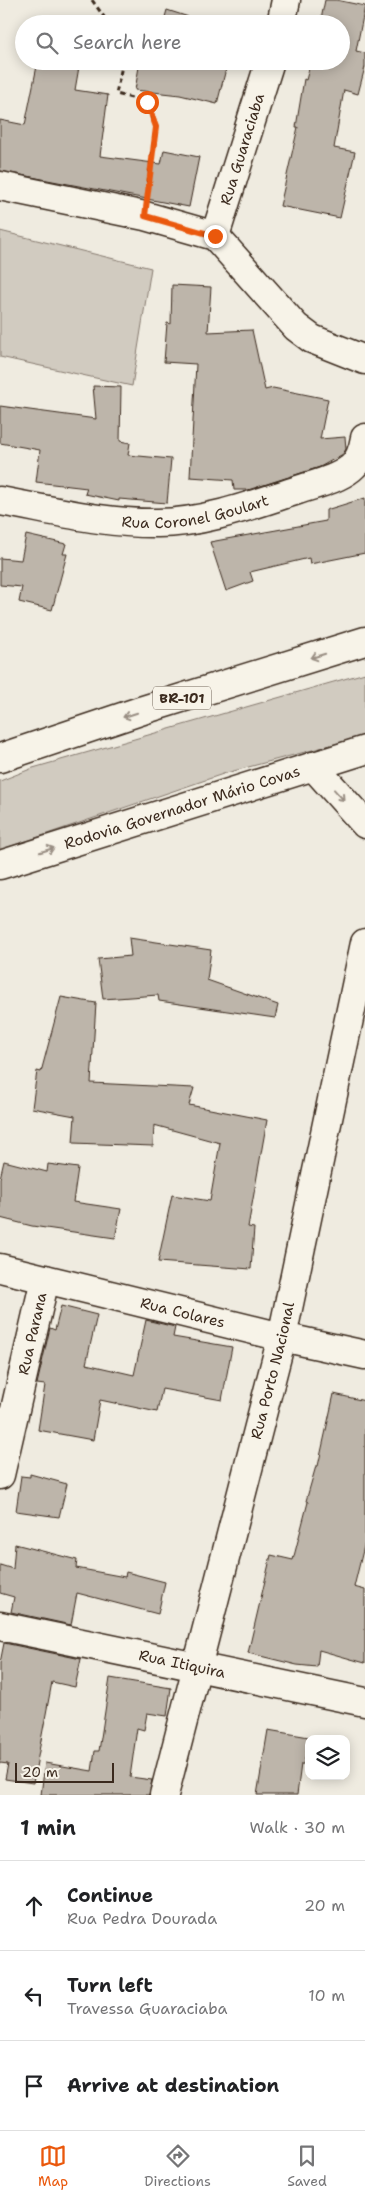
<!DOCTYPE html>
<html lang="en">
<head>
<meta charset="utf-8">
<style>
	body { margin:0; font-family:"Shantell Sans",sans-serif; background:#f6f6f6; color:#202124 }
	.controls { position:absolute; right:15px; bottom:15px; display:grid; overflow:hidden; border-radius:10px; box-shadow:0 2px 12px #0003 }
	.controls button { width:45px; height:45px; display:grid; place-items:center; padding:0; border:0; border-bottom:1px solid #e0e0e0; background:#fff; color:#202124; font:25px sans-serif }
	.scale { position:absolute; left:15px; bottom:12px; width:99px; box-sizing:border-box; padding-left:5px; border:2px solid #3b2a1e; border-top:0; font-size:14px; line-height:18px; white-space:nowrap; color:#3b2a1e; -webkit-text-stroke:4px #f7f3e8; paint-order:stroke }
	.stop { position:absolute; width:15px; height:15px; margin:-11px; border:4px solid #ea580c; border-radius:50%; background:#fff }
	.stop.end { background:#ea580c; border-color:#fff; box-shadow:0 1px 5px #0008 }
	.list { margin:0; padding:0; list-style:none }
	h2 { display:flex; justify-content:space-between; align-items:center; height:65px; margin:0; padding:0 20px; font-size:21px }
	h2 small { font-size:16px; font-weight:400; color:#757577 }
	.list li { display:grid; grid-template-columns:32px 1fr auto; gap:15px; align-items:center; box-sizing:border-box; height:90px; padding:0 20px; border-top:1px solid #e0e0e0 }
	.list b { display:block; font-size:19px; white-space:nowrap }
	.list p { margin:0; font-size:16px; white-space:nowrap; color:#757577 }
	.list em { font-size:16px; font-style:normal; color:#757577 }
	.icon { flex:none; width:28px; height:28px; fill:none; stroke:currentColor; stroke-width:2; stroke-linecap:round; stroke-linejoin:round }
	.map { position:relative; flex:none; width:365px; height:1795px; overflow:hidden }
	.search { position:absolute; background:#fff; box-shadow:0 2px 12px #0003; left:15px; right:15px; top:15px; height:55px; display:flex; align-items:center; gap:12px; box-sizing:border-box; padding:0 18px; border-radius:28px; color:#757577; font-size:19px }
	.sheet { height:335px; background:#fff }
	nav { display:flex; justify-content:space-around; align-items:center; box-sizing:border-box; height:70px; border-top:1px solid #e0e0e0; background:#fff; font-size:14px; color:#757577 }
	nav a { display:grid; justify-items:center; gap:2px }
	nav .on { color:#ea580c }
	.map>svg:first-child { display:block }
	.green { fill:#d1cbc0; stroke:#867a6f }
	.building { fill:#bdb5aa; stroke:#3b2a1e }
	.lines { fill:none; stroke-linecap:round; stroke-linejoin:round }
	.minor-casing { stroke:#3b2a1e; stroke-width:31 }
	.trunk-casing { stroke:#3b2a1e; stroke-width:31 }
	.path { stroke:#3b2a1e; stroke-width:3; stroke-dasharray:5 4; stroke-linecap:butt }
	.minor { stroke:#f7f3e8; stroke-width:28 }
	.trunk { stroke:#f7f3e8; stroke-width:28 }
	.oneway { stroke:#998e83 }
	.route { stroke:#ea580c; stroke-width:6 }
	.labels { text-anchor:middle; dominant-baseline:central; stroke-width:4; stroke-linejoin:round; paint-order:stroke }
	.shield { fill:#f7f3e8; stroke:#73665b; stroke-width:1 }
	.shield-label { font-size:14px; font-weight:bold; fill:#3b2a1e }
	.street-label { font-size:15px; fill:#3b2a1e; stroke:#f7f3e8 }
</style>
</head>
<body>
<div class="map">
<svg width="365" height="1795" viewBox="0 0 365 1795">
	<rect width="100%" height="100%" fill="#efebe0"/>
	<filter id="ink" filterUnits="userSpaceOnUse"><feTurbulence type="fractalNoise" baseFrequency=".02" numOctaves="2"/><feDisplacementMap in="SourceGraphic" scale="10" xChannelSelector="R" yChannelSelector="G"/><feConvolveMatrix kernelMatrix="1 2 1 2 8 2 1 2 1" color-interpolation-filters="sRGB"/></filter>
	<g filter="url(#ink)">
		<path class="green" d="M0,231L151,268L132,386L0,357Z
			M365,673V736L226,773L0,850V781L33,768Z"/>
		<path class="building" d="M325,0H336L365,6L356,51L365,53V67L358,94L344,90L334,148L355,152L340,218L280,206L298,127H296L304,79L306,80L311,61H341V24H320Z
			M167,10L198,20L197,24H163Z
			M38,61H80L75,90L108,95L100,156L161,164L164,150L199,157L189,207L0,171V120L25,125Z
			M140,61H228L217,104L180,95L135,90Z
			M172,285L211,287L208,332L252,330L265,390L273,388L328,399L320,439L345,437L346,449L343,454L320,467L248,490H234L233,480L190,477L196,364L164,362L167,323L171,324Z
			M93,386L121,387L120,441L130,443L128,455L171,459L167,503L119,499V501L85,494L87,488L36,482L40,450L0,443V406L96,419Z
			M365,498V553L310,564L309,558L250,572L253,581L226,591L210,542L326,521V510Z
			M26,535L66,544L63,554H67L52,610L19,602L22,587L0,585V558L21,560Z
			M129,938L211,950L207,980L278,1005L275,1018L159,1001L158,995L103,999L98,959L131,956Z
			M61,997L96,1003L91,1083L194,1088L189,1105L267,1120L248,1227L254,1228L251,1269L158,1262L172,1195L210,1201L220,1143L154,1125L153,1146L73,1143L75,1116L32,1108L37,1071L41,1072Z
			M4,1161L47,1172L48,1164L78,1168L73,1202L121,1209L115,1238L32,1226L0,1218V1178Z
			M61,1306L97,1315L86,1364L134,1375L146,1320L175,1327L173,1337L232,1347L222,1400L162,1389L157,1412L100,1400L93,1440L38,1430L45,1385L37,1384L50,1328L55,1330Z
			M334,1394L365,1401V1542L354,1587L365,1590V1663L319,1650L317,1667L297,1665L248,1653L271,1555L293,1560L308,1502L306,1501L316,1466H318Z
			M30,1474L67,1484L59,1517L16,1511L21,1476L30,1477Z
			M15,1544L77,1560L76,1568L125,1577L126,1572L165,1582L158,1614L77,1593L71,1625L11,1612L14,1597L0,1593V1565L13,1569Z
			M4,1643L81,1659L75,1687L52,1682L33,1783L5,1779L8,1764L0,1763V1663Z
			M110,1678L171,1688L167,1716L147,1713L144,1730L137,1728L130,1777L152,1780L149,1795H41L45,1763L92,1771L95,1751H99Z
			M268,1730L309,1737L304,1764H301L297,1795H257Z"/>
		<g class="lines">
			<g class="minor-casing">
				<g id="minor">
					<path d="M281,24L286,0"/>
					<path d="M0,186L145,216L215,236L296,327L312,339L365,360"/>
					<path id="s1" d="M215,236L270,61"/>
					<path id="s2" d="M0,501C52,510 105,524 158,523C205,523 254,504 298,490C315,484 336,480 351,468C360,461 363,449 365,438"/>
					<path d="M313,766L365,824"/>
					<path id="s3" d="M0,1268L282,1337L365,1355"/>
					<path id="s4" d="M0,1475L45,1279"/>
					<path id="s5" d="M0,1626L365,1702"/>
					<path id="s6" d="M164,1795L282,1337L365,943"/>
				</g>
			</g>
			<g class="trunk-casing">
				<g id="trunk">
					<path d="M0,758L143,710L365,641"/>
					<path id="s7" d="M0,865L365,750"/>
				</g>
			</g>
			<path class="path" d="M92,0L109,24
				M123,61L116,94L147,102L156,127L148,186"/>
			<use href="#minor" class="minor"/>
			<use href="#trunk" class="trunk"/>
		</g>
		<defs><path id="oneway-shaft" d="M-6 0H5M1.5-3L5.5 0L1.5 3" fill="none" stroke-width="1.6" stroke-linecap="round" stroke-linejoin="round" transform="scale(1.25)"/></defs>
		<g class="oneway">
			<use href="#oneway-shaft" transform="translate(318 656) rotate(163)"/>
			<use href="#oneway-shaft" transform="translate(130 715) rotate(162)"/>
			<use href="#oneway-shaft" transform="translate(339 795) rotate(48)"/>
			<use href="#oneway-shaft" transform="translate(47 850) rotate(-17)"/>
		</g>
	</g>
	<g class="lines" filter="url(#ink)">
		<path class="route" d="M147,102L156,127L145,216L215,236"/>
	</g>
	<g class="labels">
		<rect class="shield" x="153" y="686.5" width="58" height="23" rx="4"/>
		<g class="shield-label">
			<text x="182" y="698">BR-101</text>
		</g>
		<g class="street-label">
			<text stroke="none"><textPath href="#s1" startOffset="91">Rua Guaraciaba</textPath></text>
			<text stroke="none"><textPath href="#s2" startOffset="198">Rua Coronel Goulart</textPath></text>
			<text stroke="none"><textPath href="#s7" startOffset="191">Rodovia Governador Mário Covas</textPath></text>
			<text stroke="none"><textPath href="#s3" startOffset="188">Rua Colares</textPath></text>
			<text stroke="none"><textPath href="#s4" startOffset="145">Rua Parana</textPath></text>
			<text stroke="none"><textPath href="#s6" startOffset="438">Rua Porto Nacional</textPath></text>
			<text stroke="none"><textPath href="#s5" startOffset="186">Rua Itiquira</textPath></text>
		</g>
	</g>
</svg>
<div class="controls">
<button><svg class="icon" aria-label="layers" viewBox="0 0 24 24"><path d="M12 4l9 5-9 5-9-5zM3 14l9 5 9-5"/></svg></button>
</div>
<div class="scale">20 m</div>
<div class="stop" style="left:147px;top:102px"></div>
<div class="stop end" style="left:215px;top:236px"></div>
<div class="search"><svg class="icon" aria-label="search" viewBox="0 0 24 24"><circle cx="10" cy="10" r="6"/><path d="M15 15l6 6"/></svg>Search here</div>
</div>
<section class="sheet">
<h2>1 min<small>Walk · 30 m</small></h2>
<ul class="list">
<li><svg class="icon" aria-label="ahead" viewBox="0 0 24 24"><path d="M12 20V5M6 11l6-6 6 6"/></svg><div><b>Continue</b><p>Rua Pedra Dourada</p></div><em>20 m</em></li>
<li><svg class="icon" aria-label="left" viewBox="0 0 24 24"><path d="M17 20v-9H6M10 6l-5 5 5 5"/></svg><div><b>Turn left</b><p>Travessa Guaraciaba</p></div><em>10 m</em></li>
<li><svg class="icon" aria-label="arrive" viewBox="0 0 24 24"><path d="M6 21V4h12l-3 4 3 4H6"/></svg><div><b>Arrive at destination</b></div></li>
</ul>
</section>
<nav>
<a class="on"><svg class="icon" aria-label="map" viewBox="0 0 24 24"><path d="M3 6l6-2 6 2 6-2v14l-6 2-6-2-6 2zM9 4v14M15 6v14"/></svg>Map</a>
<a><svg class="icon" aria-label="directions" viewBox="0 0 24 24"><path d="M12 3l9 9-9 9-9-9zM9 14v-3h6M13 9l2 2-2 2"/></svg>Directions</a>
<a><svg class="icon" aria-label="saved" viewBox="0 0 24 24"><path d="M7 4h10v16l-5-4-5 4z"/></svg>Saved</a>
</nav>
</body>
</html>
